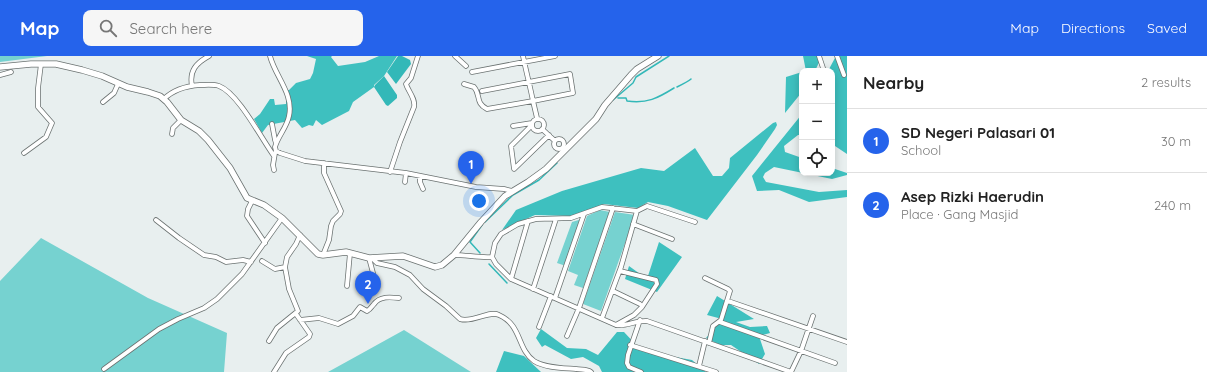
<!DOCTYPE html>
<html lang="en">
<head>
<meta charset="utf-8">
<style>
	body { margin:0; font-family:Quicksand,sans-serif; background:#f6f6f6; color:#222 }
	.controls { position:absolute; right:12px; top:12px; display:grid; overflow:hidden; border-radius:8px; box-shadow:0 2px 10px #0003 }
	.controls button { width:36px; height:36px; display:grid; place-items:center; padding:0; border:0; border-bottom:1px solid #e0e0e0; background:#fff; color:#222; font:20px sans-serif }
	.you { position:absolute; left:479px; top:145px; width:14px; height:14px; margin:-10px; border:3px solid #fff; border-radius:50%; background:#1a73e8; box-shadow:0 0 0 6px #1a73e833 }
	.badge { display:grid; place-items:center; width:26px; height:26px; border-radius:50%; background:#2563eb; color:#fff; font-size:13px; font-weight:700 }
	.pin { position:absolute; translate:-50% -33px; filter:drop-shadow(0 1px 2px #0008) }
	.pin::after { content:''; position:absolute; top:21px; width:14px; height:12px; background:inherit; clip-path:polygon(0 0,100% 0,50% 100%) }
	.list { margin:0; padding:0; list-style:none }
	h2 { display:flex; justify-content:space-between; align-items:center; height:52px; margin:0; padding:0 16px; font-size:17px }
	h2 small { font-size:13px; font-weight:400; color:#767676 }
	.list li { display:grid; grid-template-columns:26px 1fr auto; gap:12px; align-items:center; box-sizing:border-box; height:64px; padding:0 16px; border-top:1px solid #e0e0e0 }
	.list b { display:block; font-size:15px; white-space:nowrap }
	.list p { margin:0; font-size:13px; white-space:nowrap; color:#767676 }
	.list em { font-size:13px; font-style:normal; color:#767676 }
	.icon { flex:none; width:22px; height:22px; fill:none; stroke:currentColor; stroke-width:2; stroke-linecap:round; stroke-linejoin:round }
	.map { position:relative; flex:none; width:847px; height:316px; overflow:hidden }
	header { display:flex; align-items:center; gap:24px; box-sizing:border-box; height:56px; padding:0 20px; background:#2563eb; color:#fff }
	header strong { font-size:19px }
	nav { display:flex; gap:22px; margin-inline-start:auto; font-size:14px }
	.search { width:280px; height:36px; background:#f6f6f6; display:flex; align-items:center; gap:10px; box-sizing:border-box; padding:0 14px; border-radius:8px; color:#767676; font-size:15px }
	main { display:flex }
	aside { flex:1; background:#fff }
	.map>svg:first-child { display:block }
	.green { fill:#76d2d0 }
	.forest { fill:#3ec0bf }
	.water { fill:#33b8b8 }
	.lines { fill:none; stroke-linecap:round; stroke-linejoin:round }
	.stream { stroke:#33b8b8; stroke-width:1.5 }
	.street-casing { stroke:#6b7271; stroke-width:5.5 }
	.secondary-casing { stroke:#6b7271; stroke-width:7 }
	.street { stroke:#fff; stroke-width:4 }
	.secondary { stroke:#fff; stroke-width:5.5 }
</style>
</head>
<body>
<header>
<strong>Map</strong>
<div class="search"><svg class="icon" aria-label="search" viewBox="0 0 24 24"><circle cx="10" cy="10" r="6"/><path d="M15 15l6 6"/></svg>Search here</div>
<nav><a>Map</a><a>Directions</a><a>Saved</a></nav>
</header>
<main>
<div class="map">
<svg width="847" height="316" viewBox="0 0 847 316">
	<rect width="100%" height="100%" fill="#e8efef"/>
	<path class="green" d="M0,0H47L0,6Z
		M600,154L610,156L583,232L574,229L578,219L568,215L587,160Z
		M615,156L635,159L601,255L583,248Z
		M582,163L566,210L557,207L572,166Z
		M41,182L148,242L227,277L224,316H0V225Z
		M404,274L471,316H328Z"/>
	<path class="forest" d="M307,0H332L331,1L338,10L365,6L379,0H397L384,20L374,29V31L353,46L349,55L322,69L316,64L313,70L309,69L302,72L295,64L268,69L262,77L254,63L260,58L270,43H274L275,49L286,48V34H289L296,27L310,23L313,17L316,3Z
		M803,0H822L815,15H806Z
		M836,0H847V98L832,88V15H828Z
		M802,16V36L785,57L786,21Z
		M802,58V79H798L784,90L785,96L802,102V117H832V112L847,117V119L832,123L774,111L765,117L763,121L766,126L819,136L847,134V141L809,146L779,134L757,135L752,120Z
		M776,66L777,69L775,73L757,99L707,164L668,150L648,146L638,152L604,148L571,160L535,159L502,174L516,154L562,135L641,112L664,115L695,92L713,120H722L729,112L730,102L773,67Z
		M659,186L682,201L657,236L625,223L629,210L647,223Z
		M717,240L754,263L736,266L750,271L767,270L770,277L759,280L765,298L759,308L731,289H720L706,282L722,263L707,259Z
		M541,273L567,292L586,293L598,299L617,276H624L638,291L659,298L692,304L706,316H602L599,310L583,301L571,303L545,289L542,291L536,282Z
		M504,295L524,300L541,316H496Z"/>
	<path class="water" d="M398,0H402L410,4L411,8L396,28L387,16Z
		M384,20L397,39V42L388,50L386,49L374,31L375,29Z"/>
	<g class="lines">
		<path class="stream" d="M677,31C681,29 689,25 691,23
			M618,42H626L627,45C647,48 658,42 674,32
			M613,44L633,27L636,21L669,0
			M485,166L513,139L539,124L557,107
			M480,197L470,186L482,169
			M489,208L507,227"/>
		<g class="street-casing">
			<path id="street" d="M270,0C275,20 294,38 289,60C287,71 278,80 275,91L276,95L280,97L305,105L406,117L476,131L504,133L512,135
				M455,0L466,10
				M819,0L824,15
				M837,0L844,19
				M472,16L555,0
				M0,19L11,16
				M464,28L474,31C481,39 475,47 487,53L533,45L537,62
				M192,30C189,15 196,7 209,0
				M482,35L570,18L573,37L533,45C530,30 526,15 523,0
				M164,43C174,33 186,30 200,29C206,29 213,28 219,30C238,37 261,82 274,100
				M103,46L114,37L118,28
				M532 69a6 6 0 1 1 12 0a6 6 0 1 1-12 0Z
				M272,68L275,84L276,87
				M513,70L532,67
				M531,70L511,90L514,113L549,79
				M542,73L555,85
				M172,78L173,72L181,64
				M554 88a5 5 0 1 1 10 0a5 5 0 1 1-10 0Z
				M24,97L46,81L52,67L38,51V32L41,8
				M274,114L273,109L275,97
				M390,116L400,86L414,51C416,43 408,35 406,28L411,22L418,0
				M420,120V126L423,133
				M405,126L406,117
				M252,145L248,153L247,160L265,187
				M156,164L179,182L204,199L216,201L226,206L243,204L251,206
				M633,168L672,183
				M323,199L329,184L331,170L333,165L340,158L341,155L324,117V107
				M454,199C467,199 479,202 492,201L496,208L511,223L616,269C626,271 636,264 647,265L791,316
				M492,201L495,187L501,178L518,168L536,163L571,162L602,151L637,155L647,150L695,166
				M369,202L373,217L370,224
				M372,202L377,207L395,211L410,219L423,233L446,250L460,263C473,267 489,254 499,259C522,269 517,293 534,305C545,312 564,312 576,313C582,314 587,313 591,316
				M262,205L275,213L285,211
				M705,222L728,233L730,235L721,264L713,270L709,287
				M511,223L528,165
				M347,230L350,197
				M533,233L556,163
				M613,235L640,248
				M555,242L584,158
				M728,245L847,286
				M602,262L621,211L637,155
				M300,264L319,262L338,268L353,260L360,251L367,255C371,253 371,251 374,248C380,240 390,241 399,242
				M640,264L628,299L627,307L629,311L641,316
				M720,266L835,307
				M616,269L634,259L642,251L657,228L656,224L620,215
				M539,271L551,240
				M567,280L579,252L613,152
				M269,285L277,272L298,255L289,233L285,211L287,201L296,188L300,179
				M630,289L716,316
				M699,310L705,285
				M104,313L159,273L178,263L204,252L217,243L242,218L282,162
				M274,316L286,297L309,281L310,278L296,258
				M791,316L801,295L813,260"/>
		</g>
		<g class="secondary-casing">
			<path id="secondary" d="M0,11L31,8H56L82,14L102,20L127,31L148,36L160,40L167,46L181,64L199,75L208,84L230,112L247,142L264,149L282,162L318,198L323,199L346,196L369,202L403,200L435,211L442,209L454,199L481,166L505,140L528,126L546,113L596,63L605,49L631,19L637,13L658,0"/>
		</g>
		<use href="#street" class="street"/>
		<use href="#secondary" class="secondary"/>
	</g>
</svg>
<div class="controls">
<button>+</button>
<button>−</button>
<button><svg class="icon" aria-label="locate" viewBox="0 0 24 24"><circle cx="12" cy="12" r="6"/><path d="M12 2v4M12 18v4M2 12h4M18 12h4"/></svg></button>
</div>
<div class="you"></div>
<div class="pin badge" style="left:471px;top:128px">1</div>
<div class="pin badge" style="left:368px;top:248px">2</div>
</div>
<aside>
<h2>Nearby<small>2 results</small></h2>
<ul class="list">
<li><span class="badge">1</span><div><b>SD Negeri Palasari 01</b><p>School</p></div><em>30 m</em></li>
<li><span class="badge">2</span><div><b>Asep Rizki Haerudin</b><p>Place · Gang Masjid</p></div><em>240 m</em></li>
</ul>
</aside>
</main>
</body>
</html>
